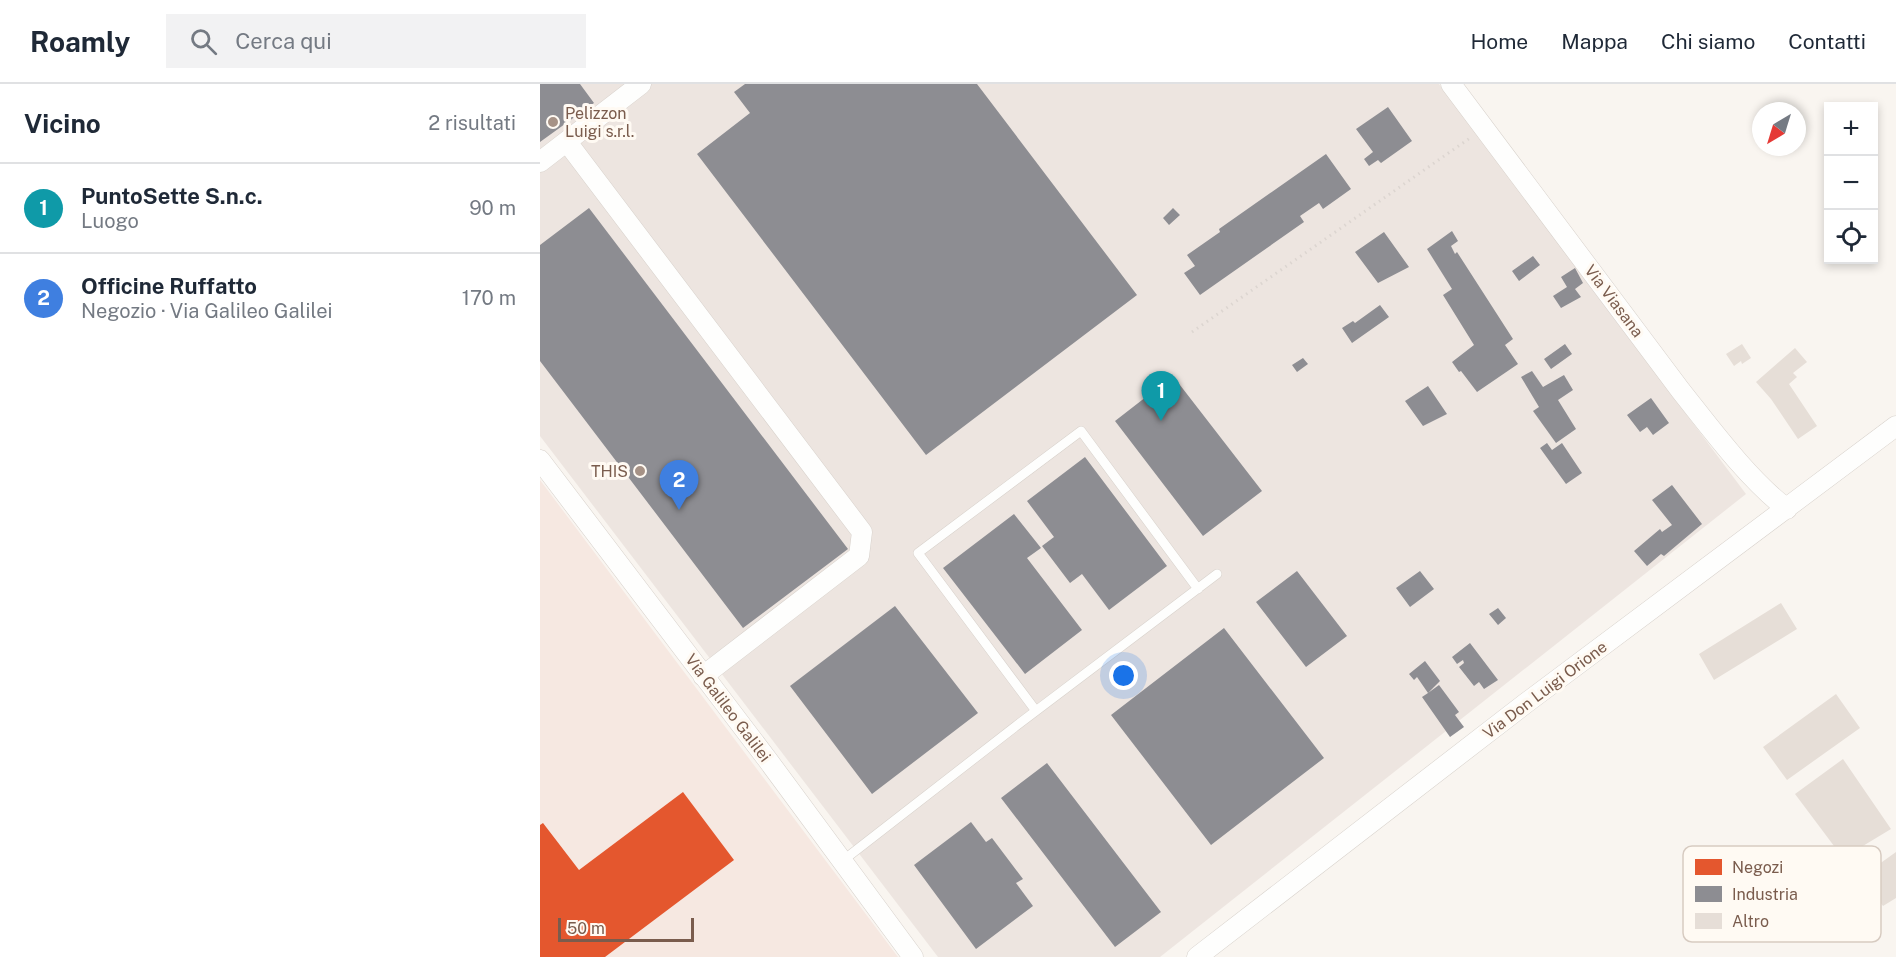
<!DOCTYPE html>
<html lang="it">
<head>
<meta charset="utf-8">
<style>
	body { margin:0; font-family:"Public Sans",sans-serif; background:#f2f2f3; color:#1f2937 }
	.controls { position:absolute; right:18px; top:18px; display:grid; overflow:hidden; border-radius:0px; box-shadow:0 3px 9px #0003 }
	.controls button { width:54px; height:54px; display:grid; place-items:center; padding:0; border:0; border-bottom:2px solid #e0e1e3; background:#fff; color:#1f2937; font:30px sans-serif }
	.compass { position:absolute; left:1212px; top:18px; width:54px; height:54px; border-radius:50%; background:#fff; box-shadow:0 3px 9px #0003; rotate:218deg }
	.scale { position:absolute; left:18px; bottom:15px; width:136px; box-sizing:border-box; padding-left:6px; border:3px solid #7a5c4d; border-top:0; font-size:16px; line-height:21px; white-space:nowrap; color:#7a5c4d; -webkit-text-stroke:4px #fffaf3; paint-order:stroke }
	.you { position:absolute; left:584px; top:592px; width:21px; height:21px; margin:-15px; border:4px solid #fff; border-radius:50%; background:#1a73e8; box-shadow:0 0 0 9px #1a73e833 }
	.badge { display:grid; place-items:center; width:39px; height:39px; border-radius:50%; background:#0b8043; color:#fff; font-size:20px; font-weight:700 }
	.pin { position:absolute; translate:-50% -50px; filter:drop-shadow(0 2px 3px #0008) }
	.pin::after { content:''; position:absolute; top:32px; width:21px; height:18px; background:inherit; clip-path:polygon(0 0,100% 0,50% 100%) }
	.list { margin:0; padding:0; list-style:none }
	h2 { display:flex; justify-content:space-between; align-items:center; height:78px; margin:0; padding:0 24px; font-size:26px }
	h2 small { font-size:20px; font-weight:400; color:#747a83 }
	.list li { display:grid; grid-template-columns:39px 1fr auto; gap:18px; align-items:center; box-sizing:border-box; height:90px; padding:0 24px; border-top:2px solid #e0e1e3 }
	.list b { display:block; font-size:22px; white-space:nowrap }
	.list p { margin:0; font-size:20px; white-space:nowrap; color:#747a83 }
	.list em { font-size:20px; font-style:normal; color:#747a83 }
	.icon { flex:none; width:33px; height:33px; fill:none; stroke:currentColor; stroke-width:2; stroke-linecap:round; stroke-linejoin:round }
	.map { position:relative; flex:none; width:1356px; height:873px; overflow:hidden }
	header { display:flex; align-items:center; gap:36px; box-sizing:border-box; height:84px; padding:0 30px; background:#fff; border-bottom:2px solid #e0e1e3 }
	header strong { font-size:28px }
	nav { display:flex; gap:33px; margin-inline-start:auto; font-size:21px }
	.search { width:420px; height:54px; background:#f2f2f3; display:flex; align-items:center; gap:15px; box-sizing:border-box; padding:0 21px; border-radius:0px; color:#747a83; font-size:22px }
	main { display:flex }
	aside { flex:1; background:#fff }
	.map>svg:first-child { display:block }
	.commercial { fill:#f6e8e1 }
	.industrial { fill:#ede5e0 }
	.shops { fill:#e4572e }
	.industry { fill:#8d8d92 }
	.building { fill:#e6ded7 }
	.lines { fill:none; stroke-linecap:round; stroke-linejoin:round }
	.lane-casing { stroke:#d7d1cb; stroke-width:10 }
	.street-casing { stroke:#d7d1cb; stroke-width:21 }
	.path { stroke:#dcd5d0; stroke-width:3; stroke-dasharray:1.5 4.5; stroke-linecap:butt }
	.lane { stroke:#fefefd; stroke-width:9 }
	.street { stroke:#fefefd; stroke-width:20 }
	.poi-dot { fill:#a69286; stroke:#fffaf3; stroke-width:2 }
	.labels { text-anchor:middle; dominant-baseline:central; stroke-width:6; stroke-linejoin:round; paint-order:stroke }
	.poi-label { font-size:16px; fill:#7a5c4d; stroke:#fffaf3; text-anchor:start }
	.street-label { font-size:16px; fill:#7a5c4d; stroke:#fffaf3 }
	.key { fill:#fffaf3; stroke:#d7cbc1; stroke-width:1.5 }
	.key-label { font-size:16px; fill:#7a5c4d }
</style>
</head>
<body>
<header>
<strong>Roamly</strong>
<div class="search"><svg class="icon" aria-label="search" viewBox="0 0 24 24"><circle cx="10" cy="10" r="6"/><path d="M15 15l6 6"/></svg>Cerca qui</div>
<nav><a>Home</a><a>Mappa</a><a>Chi siamo</a><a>Contatti</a></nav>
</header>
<main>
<aside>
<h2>Vicino<small>2 risultati</small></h2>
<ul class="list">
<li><span class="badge" style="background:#0f9aa8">1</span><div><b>PuntoSette S.n.c.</b><p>Luogo</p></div><em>90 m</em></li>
<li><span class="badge" style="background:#3f7fe0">2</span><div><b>Officine Ruffatto</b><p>Negozio · Via Galileo Galilei</p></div><em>170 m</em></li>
</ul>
</aside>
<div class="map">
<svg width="1356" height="873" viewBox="0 0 1356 873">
	<rect width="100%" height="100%" fill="#f9f5f0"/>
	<path class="commercial" d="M0,396L358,873H0Z"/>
	<path class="industrial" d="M0,0H899L1206,410L620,873H398L0,352Z"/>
	<path class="shops" d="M143,708L194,776L65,873H0V741L3,739L39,786Z"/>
	<path class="industry" d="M0,0H40L54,19L0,58Z
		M205,0H437L597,211L386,371L157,70L210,29L194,8Z
		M848,23L872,57L841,79L838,76L829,82L824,75L833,68L816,45Z
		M786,70L811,105L783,125L779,119L760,132L764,138L660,211L644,189L655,182L647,171L680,148L679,145Z
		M49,124L308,465L203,544L0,277V161Z
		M633,124L640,131L629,141L623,134Z
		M912,147L918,157L911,162L915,170L917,168L973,255L965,261L978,280L937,308L921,287L919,288L912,278L934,261L903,211L912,205L887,165Z
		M844,148L869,183L838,199L815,168Z
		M993,172L1000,181L979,197L972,187Z
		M1035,184L1043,199L1035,205L1041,213L1021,224L1013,212L1027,203L1021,193Z
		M840,221L849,233L812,259L802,244L813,237L815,239Z
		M1025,260L1032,270L1011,285L1004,275Z
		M763,274L768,280L757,288L752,281Z
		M992,287L1003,303L1024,291L1033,306L1018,316L1036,345L1016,359L993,327L999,323L981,293Z
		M633,292L722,407L663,452L575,337Z
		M888,302L907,330L883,342L865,317Z
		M1111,314L1129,339L1113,351L1107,343L1100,348L1087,331Z
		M1007,359L1012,366L1022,359L1042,389L1026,400L1000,364Z
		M545,373L627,482L569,526L542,490L530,499L502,462L514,453L487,417Z
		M1132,401L1162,440L1124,472L1121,470L1107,482L1094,467L1120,445L1122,448L1132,441L1112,416Z
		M474,430L501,464L487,474L542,546L485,590L403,484Z
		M757,487L807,552L766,583L716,518Z
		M880,487L894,505L870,523L856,504Z
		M355,522L438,629L332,710L250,602Z
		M958,524L966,534L958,541L949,530Z
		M684,544L784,674L671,761L571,631Z
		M930,559L958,596L944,605L939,598L934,602L919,583L924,579L923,576L917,580L912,573Z
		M885,577L900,597L888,609L899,601L919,628L915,631L924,643L910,653L882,613L888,609L877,593L874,596L869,590Z
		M507,679L621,828L575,863L461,714Z
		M431,738L446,758L452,754L483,795L476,799L493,822L436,865L374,781Z"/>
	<path class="building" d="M1202,260L1211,274L1202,280L1201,277L1194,282L1186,270Z
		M1255,264L1267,278L1253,289L1257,293L1249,300L1277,342L1258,355L1231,315L1216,298Z
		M1241,519L1257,545L1174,596L1159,570Z
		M1296,610L1320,644L1247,696L1223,663Z
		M1303,675L1351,745L1303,774L1255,710Z
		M1356,768V814L1343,822L1321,793Z"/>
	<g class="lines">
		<g class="lane-casing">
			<path id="lane" d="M496,627L378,469L541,347L658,505
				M301,778L476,642L677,490"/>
		</g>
		<g class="street-casing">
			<path id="street" d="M911,0L1141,307C1172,346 1208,395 1247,425
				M27,58L322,448L319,472L163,592
				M0,78L101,0
				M0,376L227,675L373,873
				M657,873L986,619L1356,342"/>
		</g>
		<path class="path" d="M652,248L930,54"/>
		<use href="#lane" class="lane"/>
		<use href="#street" class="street"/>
	</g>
	<g class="poi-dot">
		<circle cx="13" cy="38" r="6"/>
		<circle cx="100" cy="387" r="6"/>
	</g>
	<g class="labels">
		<g class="poi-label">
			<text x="25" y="29">Pelizzon<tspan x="25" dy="18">Luigi s.r.l.</tspan></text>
			<text x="88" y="387" text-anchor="end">THIS</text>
		</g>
		<g class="street-label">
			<text transform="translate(1074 217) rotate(53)">Via Viasana</text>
			<text transform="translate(1005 606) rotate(-37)">Via Don Luigi Orione</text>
			<text transform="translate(188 624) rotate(53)">Via Galileo Galilei</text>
		</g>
	</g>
	<rect x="1143" y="762" width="198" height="96" rx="9" class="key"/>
	<rect x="1155" y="775" width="27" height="16" fill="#e4572e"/>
	<rect x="1155" y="802" width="27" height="16" fill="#8d8d92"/>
	<rect x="1155" y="829" width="27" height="16" fill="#e6ded7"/>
	<g class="key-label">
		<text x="1192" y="789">Negozi</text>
		<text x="1192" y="816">Industria</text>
		<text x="1192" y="843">Altro</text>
	</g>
</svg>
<div class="controls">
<button>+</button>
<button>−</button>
<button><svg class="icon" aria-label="locate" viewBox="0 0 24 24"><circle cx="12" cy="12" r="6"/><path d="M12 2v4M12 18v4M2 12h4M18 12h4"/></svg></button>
</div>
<svg class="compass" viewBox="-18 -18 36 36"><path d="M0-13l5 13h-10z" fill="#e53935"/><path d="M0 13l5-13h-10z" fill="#747a83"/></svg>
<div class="scale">50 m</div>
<div class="you"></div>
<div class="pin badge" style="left:621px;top:337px;background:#0f9aa8">1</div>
<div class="pin badge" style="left:139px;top:426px;background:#3f7fe0">2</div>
</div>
</main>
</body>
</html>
